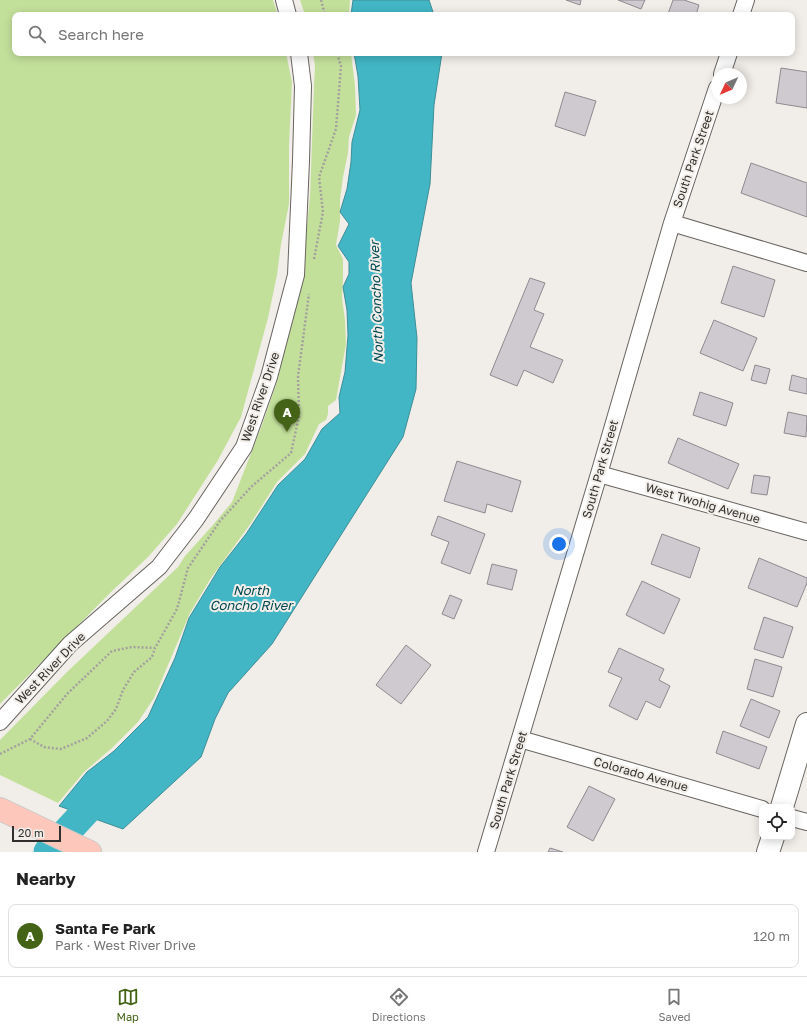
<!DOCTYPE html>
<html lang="en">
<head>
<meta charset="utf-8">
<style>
	body { margin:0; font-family:"Golos Text",sans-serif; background:#f2f2f2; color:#222 }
	.controls { position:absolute; right:12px; bottom:12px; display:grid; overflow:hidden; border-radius:8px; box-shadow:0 2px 10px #0003 }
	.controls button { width:36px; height:36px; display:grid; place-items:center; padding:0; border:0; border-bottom:1px solid #e0e0e0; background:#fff; color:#222; font:20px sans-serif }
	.compass { position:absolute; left:711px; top:68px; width:36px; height:36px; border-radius:50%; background:#fff; box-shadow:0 2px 10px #0003; rotate:226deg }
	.scale { position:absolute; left:12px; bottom:10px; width:49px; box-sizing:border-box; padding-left:4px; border:2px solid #302f2d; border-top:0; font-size:11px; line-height:14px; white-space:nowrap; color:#302f2d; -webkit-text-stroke:3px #f1ede8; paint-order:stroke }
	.you { position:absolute; left:559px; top:544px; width:14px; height:14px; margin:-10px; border:3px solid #fff; border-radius:50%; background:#1a73e8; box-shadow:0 0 0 6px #1a73e833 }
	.badge { display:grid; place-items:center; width:26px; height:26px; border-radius:50%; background:#456317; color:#fff; font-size:13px; font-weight:700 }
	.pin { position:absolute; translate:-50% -33px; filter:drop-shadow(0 1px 2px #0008) }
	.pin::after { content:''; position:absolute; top:21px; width:14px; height:12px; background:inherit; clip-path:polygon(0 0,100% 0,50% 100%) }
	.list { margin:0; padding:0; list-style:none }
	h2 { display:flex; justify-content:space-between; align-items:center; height:52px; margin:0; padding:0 16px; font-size:17px }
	h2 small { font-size:13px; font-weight:400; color:#767676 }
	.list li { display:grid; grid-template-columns:26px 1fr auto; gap:12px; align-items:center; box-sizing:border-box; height:64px; margin:0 8px 8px; padding:0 8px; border:1px solid #e0e0e0; border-radius:8px }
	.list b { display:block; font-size:15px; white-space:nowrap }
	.list p { margin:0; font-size:13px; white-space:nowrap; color:#767676 }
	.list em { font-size:13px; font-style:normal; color:#767676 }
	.icon { flex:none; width:22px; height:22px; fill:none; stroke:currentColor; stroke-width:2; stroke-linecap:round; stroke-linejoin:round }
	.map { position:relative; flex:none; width:807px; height:852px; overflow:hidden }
	.search { position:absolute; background:#fff; box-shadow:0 2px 10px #0003; left:12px; right:12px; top:12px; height:44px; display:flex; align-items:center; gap:10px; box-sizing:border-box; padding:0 14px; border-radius:8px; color:#767676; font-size:15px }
	.sheet { height:124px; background:#fff }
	nav { display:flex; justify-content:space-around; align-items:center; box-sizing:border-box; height:56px; border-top:1px solid #e0e0e0; background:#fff; font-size:11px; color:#767676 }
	nav a { display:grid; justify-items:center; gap:2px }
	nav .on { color:#456317 }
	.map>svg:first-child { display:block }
	.green { fill:#c3e09b }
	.water { fill:#42b6c5; stroke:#3d8e97 }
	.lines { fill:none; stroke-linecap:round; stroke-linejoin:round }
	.river { stroke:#42b6c5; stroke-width:29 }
	.building { fill:#cfcad0; stroke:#8e8a8f }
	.street-casing { stroke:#686560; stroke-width:18 }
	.secondary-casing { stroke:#686560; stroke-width:24 }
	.primary-casing { stroke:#c9c9c8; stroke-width:24 }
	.path { stroke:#a3a19d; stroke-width:2.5; stroke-dasharray:2 2; stroke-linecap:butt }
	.street { stroke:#fff; stroke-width:16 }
	.secondary { stroke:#fff; stroke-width:22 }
	.primary { stroke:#fec7bc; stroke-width:22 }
	.labels { text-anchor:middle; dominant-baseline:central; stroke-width:4; stroke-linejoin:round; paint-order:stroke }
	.street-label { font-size:12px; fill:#302f2d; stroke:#f1ede8 }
	.water-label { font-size:13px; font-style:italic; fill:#004952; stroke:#f1ede8 }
</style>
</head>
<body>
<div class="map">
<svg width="807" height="852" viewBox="0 0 807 852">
	<rect width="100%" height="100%" fill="#f1ede8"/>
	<path class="green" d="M0,0H273L278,15H15V53H286L292,82L289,146V204L281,244L277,275L268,318L241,417L218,460L177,524L148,557L110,593L0,704Z
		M300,0H350L349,15H305Z
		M313,53H351L355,86L356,115L349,137L348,153L343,177L340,200V221L336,245L343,259V277L342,298L345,320L346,344L336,400L328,406V414L326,420L319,424L305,454L277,482L251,523L211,578L190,613L154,698L138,722L112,748L84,772L58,803L0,775V740L67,672L178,567L185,556L213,525L232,502L262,425L278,379L300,278L307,226L310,196L314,86L315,65Z"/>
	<path class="water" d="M353,0H429L434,15H351Z
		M354,53H442L434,105L430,184L411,283L417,338L416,389L403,437L272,644L228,693L215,719L201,757L123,829L59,806L87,772L114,751L148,717L175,658L189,618L220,567L246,534L278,485L305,459L322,429L340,413L339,397L345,372L348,335L347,310L343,287L349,274V262L338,246L349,224L340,212L347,189L351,162L352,142L360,110L358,76Z"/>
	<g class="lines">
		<path class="river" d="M48,852L110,785"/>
	</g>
	<path class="building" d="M566,0H581L580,5Z
		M618,0H645L641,9Z
		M673,0H684L699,5L696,15L668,14Z
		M781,68L807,72V108L776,103Z
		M565,92L596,101L585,136L555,126Z
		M751,163L807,183V217L741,193Z
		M733,266L775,280L764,317L721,303Z
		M530,278L545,283L534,310L544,314L530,347L563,360L553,383L524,370L517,386L490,375Z
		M714,320L757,338L743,371L700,353Z
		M755,365L770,369L766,384L751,380Z
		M792,375L807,379V394L789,390Z
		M700,392L733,403L726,426L693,415Z
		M788,412L807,416L806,437L784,433Z
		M678,438L739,464L728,489L668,463Z
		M457,461L521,481L512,512L487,504L485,513L444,501Z
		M754,475L770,477L767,495L751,493Z
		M438,516L485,534L470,574L441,563L449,542L431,535Z
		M662,534L700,548L690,578L651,564Z
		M759,558L807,578V583L797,607L748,588Z
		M492,564L517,570L512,590L487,584Z
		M642,581L680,599L664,634L626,615Z
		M450,595L462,600L454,619L442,614Z
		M764,617L793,627L783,658L754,649Z
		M406,645L431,665L401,704L376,685Z
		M619,648L664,669L659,680L670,686L660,708L646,701L637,720L609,706L622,678L608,672Z
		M755,659L782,667L773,697L747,689Z
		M751,699L780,711L769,738L740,726Z
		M723,731L767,747L759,769L716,753Z
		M589,786L615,799L593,841L567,827Z
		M550,848L563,852H548Z"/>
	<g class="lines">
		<g class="street-casing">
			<path id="street" d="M284,0L288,15
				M741,15L746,0
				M722,74L729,53
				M672,223L807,263
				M599,474L807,532
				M0,722L70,644L159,567L196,519L244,447L269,377L296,275L301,161L303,86L299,53
				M520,739L762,809
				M792,818L807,822
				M486,852L599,474L672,223L717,88"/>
		</g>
		<g class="secondary-casing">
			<path id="secondary" d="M782,807L807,724
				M768,852L773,837"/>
		</g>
		<g class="primary-casing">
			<path id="primary" d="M0,809L90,852"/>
		</g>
		<path class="path" d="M321,0L325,15
			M314,259L323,212L319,177L336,129L341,66L337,53
			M30,739L44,747L61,749L87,738L107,721L116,709L123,690L134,672L152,657L155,648
			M0,754L30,739L67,694L112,651L132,647L155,648L177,609L188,568L220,521L251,487L291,453L299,416L298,376L309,294"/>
		<use href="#street" class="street"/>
		<use href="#secondary" class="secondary"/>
		<use href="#primary" class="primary"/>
	</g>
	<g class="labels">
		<g class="street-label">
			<text transform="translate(693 159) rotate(-71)">South Park Street</text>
			<text transform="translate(260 397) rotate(-71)">West River Drive</text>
			<text transform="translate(600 469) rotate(-74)">South Park Street</text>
			<text transform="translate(703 503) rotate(16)">West Twohig Avenue</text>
			<text transform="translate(50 668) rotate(-46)">West River Drive</text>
			<text transform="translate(641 774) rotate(16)">Colorado Avenue</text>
			<text transform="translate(508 780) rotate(-73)">South Park Street</text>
		</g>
		<g class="water-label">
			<text transform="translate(376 302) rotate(-92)">North Concho River</text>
			<text x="251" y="590">North<tspan x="251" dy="15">Concho River</tspan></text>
		</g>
	</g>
</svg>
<div class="controls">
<button><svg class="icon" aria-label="locate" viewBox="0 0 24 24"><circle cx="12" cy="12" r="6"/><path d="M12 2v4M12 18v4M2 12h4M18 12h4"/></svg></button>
</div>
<svg class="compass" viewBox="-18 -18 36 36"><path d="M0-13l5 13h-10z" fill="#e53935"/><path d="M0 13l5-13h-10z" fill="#767676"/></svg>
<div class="scale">20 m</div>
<div class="you"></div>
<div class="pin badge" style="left:287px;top:432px">A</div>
<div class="search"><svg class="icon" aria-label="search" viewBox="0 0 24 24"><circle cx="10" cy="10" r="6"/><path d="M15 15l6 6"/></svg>Search here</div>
</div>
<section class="sheet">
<h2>Nearby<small></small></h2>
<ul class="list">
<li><span class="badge">A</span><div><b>Santa Fe Park</b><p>Park · West River Drive</p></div><em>120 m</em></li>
</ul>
</section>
<nav>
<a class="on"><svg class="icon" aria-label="map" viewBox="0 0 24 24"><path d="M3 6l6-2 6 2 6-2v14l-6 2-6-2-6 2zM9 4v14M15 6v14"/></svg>Map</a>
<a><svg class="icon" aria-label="directions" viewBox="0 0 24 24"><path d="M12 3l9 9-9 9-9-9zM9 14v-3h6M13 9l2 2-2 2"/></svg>Directions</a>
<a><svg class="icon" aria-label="saved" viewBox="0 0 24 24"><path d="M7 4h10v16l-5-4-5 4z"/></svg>Saved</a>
</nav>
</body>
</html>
